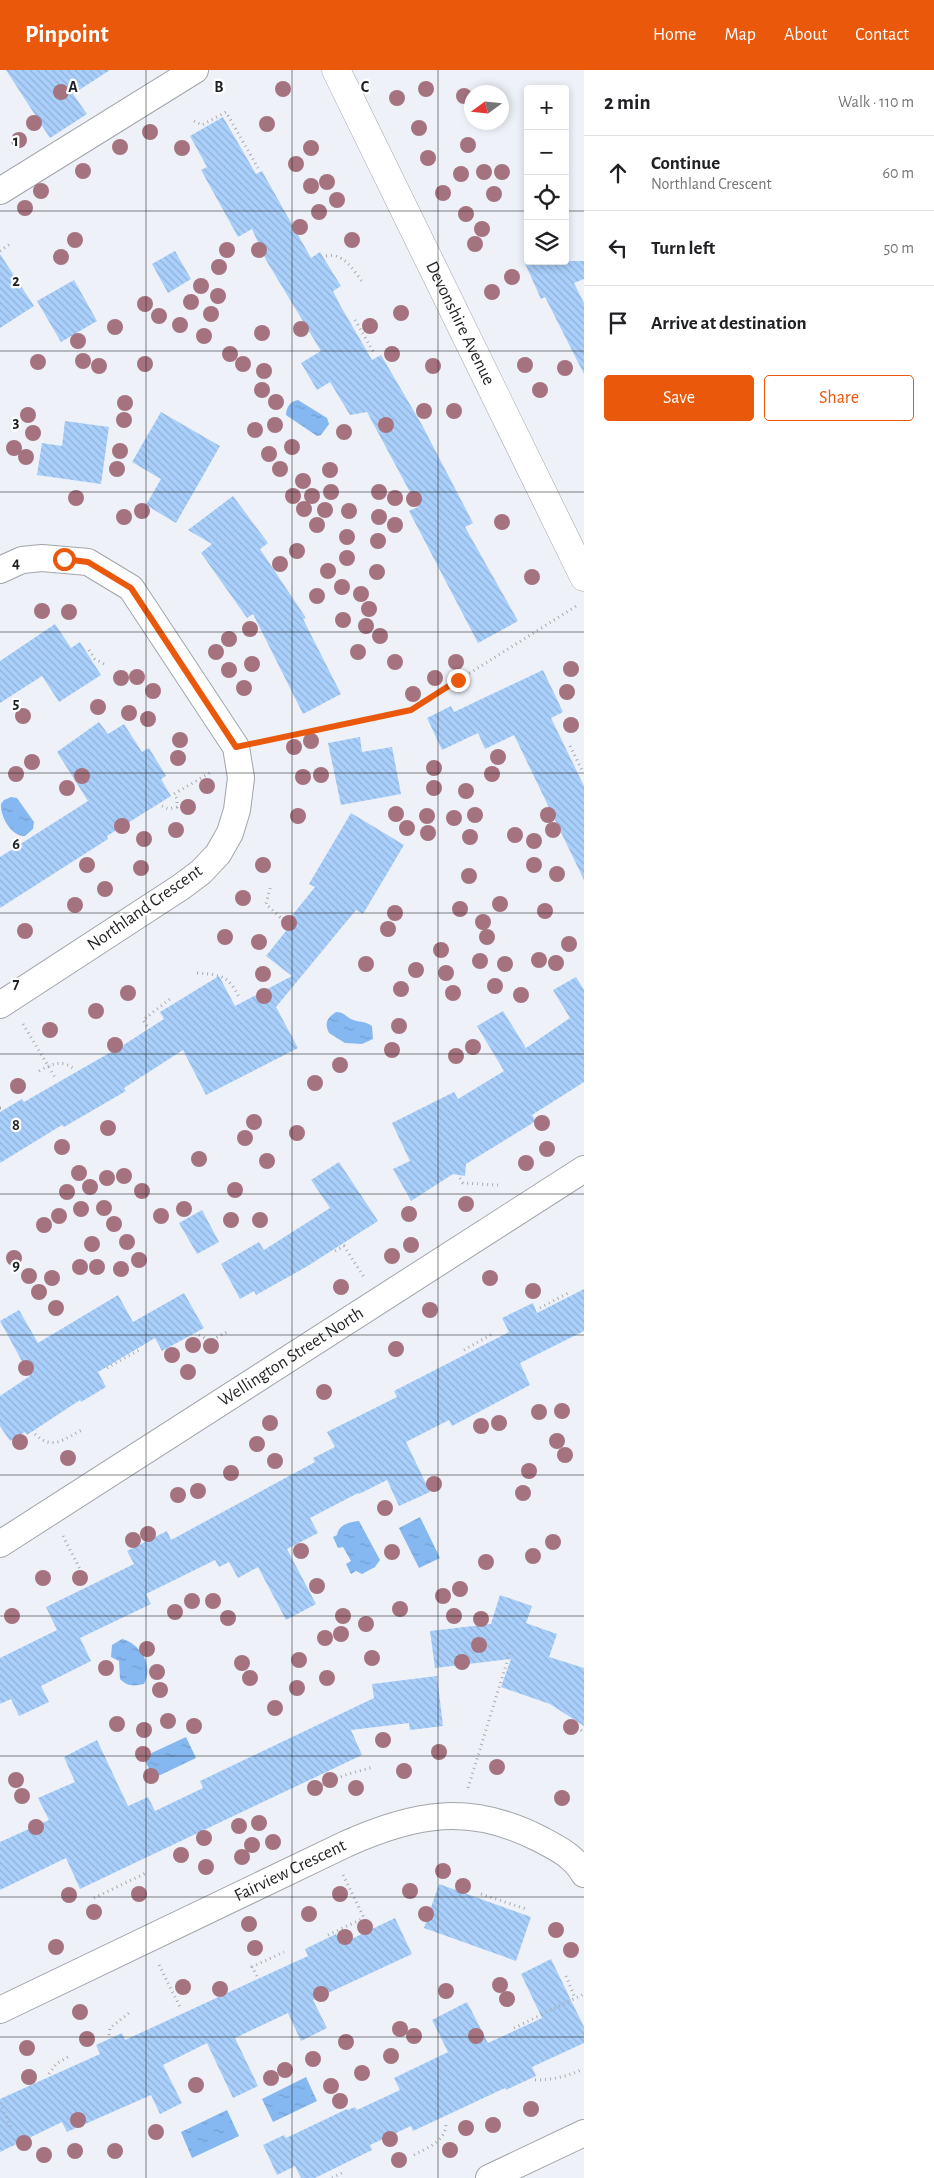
<!DOCTYPE html>
<html lang="en">
<head>
<meta charset="utf-8">
<style>
	body { margin:0; font-family:"Alegreya Sans",sans-serif; background:#f6f6f6; color:#202124 }
	.controls { position:absolute; right:15px; top:15px; display:grid; overflow:hidden; border-radius:5px; box-shadow:0 2px 8px #0003 }
	.controls button { width:45px; height:45px; display:grid; place-items:center; padding:0; border:0; border-bottom:1px solid #e0e0e0; background:#fff; color:#202124; font:25px sans-serif }
	.compass { position:absolute; left:464px; top:15px; width:45px; height:45px; border-radius:50%; background:#fff; box-shadow:0 2px 8px #0003; rotate:255deg }
	.stop { position:absolute; width:15px; height:15px; margin:-11px; border:4px solid #ea580c; border-radius:50%; background:#fff }
	.stop.end { background:#ea580c; border-color:#fff; box-shadow:0 1px 5px #0008 }
	.list { margin:0; padding:0; list-style:none }
	h2 { display:flex; justify-content:space-between; align-items:center; height:65px; margin:0; padding:0 20px; font-size:21px }
	h2 small { font-size:16px; font-weight:400; color:#757577 }
	.list li { display:grid; grid-template-columns:32px 1fr auto; gap:15px; align-items:center; box-sizing:border-box; height:75px; padding:0 20px; border-top:1px solid #e0e0e0 }
	.list b { display:block; font-size:19px; white-space:nowrap }
	.list p { margin:0; font-size:16px; white-space:nowrap; color:#757577 }
	.list em { font-size:16px; font-style:normal; color:#757577 }
	.actions { display:flex; gap:10px; padding:15px 20px }
	.actions a { flex:1; padding:11px 0; border:1px solid #ea580c; border-radius:5px; text-align:center; font-size:18px; color:#ea580c }
	.actions .main { background:#ea580c; color:#fff }
	.icon { flex:none; width:28px; height:28px; fill:none; stroke:currentColor; stroke-width:2; stroke-linecap:round; stroke-linejoin:round }
	.map { position:relative; flex:none; width:584px; height:2108px; overflow:hidden }
	header { display:flex; align-items:center; gap:30px; box-sizing:border-box; height:70px; padding:0 25px; background:#ea580c; color:#fff }
	header strong { font-size:24px }
	nav { display:flex; gap:28px; margin-inline-start:auto; font-size:18px }
	main { display:flex }
	aside { flex:1; background:#fff }
	.map>svg:first-child { display:block }
	.water { fill:url(#water-ripples) }
	.building { fill:url(#building-back-hatch) }
	.lines { fill:none; stroke-linecap:round; stroke-linejoin:round }
	.street-casing { stroke:#a1a5aa; stroke-width:28 }
	.secondary-casing { stroke:#a1a5aa; stroke-width:29 }
	.path { stroke:#a7abaf; stroke-width:3; stroke-dasharray:1 4; stroke-linecap:butt }
	.street { stroke:#fff; stroke-width:26 }
	.secondary { stroke:#fff; stroke-width:28 }
	.tree { fill:#a4737f }
	.route { stroke:#ea580c; stroke-width:6 }
	.grid { fill:none; stroke:#1e2021; stroke-width:1; stroke-opacity:0.55 }
	.labels { text-anchor:middle; dominant-baseline:central; stroke-width:4.5; stroke-linejoin:round; paint-order:stroke }
	.street-label { font-size:18px; fill:#1e2021; stroke:#fff }
	.grid-label { font-size:16px; text-anchor:middle; font-weight:bold; fill:#1e2021; stroke:#fff; stroke-width:4.5; stroke-linejoin:round; paint-order:stroke }
</style>
</head>
<body>
<header>
<strong>Pinpoint</strong>
<nav><a>Home</a><a>Map</a><a>About</a><a>Contact</a></nav>
</header>
<main>
<div class="map">
<svg width="584" height="2108" viewBox="0 0 584 2108">
	<defs>
		<pattern id="water-ripples" width="26" height="14" patternUnits="userSpaceOnUse" patternTransform="scale(1.25)"><rect width="26" height="14" fill="#85b8f1"/><path d="M2 4q2-2 4 0t4 0M15 11q2-2 4 0t4 0" fill="none" stroke="#729ece"/></pattern>
		<pattern id="building-back-hatch" width="6" height="6" patternUnits="userSpaceOnUse" patternTransform="scale(1.25)"><rect width="6" height="6" fill="#a9cffb"/><path d="M-1 5l2 2M0 0l6 6M5-1l2 2" fill="none" stroke="#91b1d7"/></pattern>
	</defs>
	<rect width="100%" height="100%" fill="#eef2f8"/>
	<path class="water" d="M298,330L327,348L329,354L321,365L317,366L286,345C286,338 290,331 298,330Z
		M11,727L17,728L34,752L33,759L25,766C12,767 0,747 1,734L4,730Z
		M336,942C344,942 345,946 351,949C359,953 364,950 372,956L373,969L362,974L345,973L329,963C324,953 327,948 336,942Z
		M420,1447L440,1488L419,1498L399,1458Z
		M359,1451L380,1490L375,1497L362,1504L356,1501L351,1504L346,1494L351,1491L343,1477L338,1478L333,1467L337,1465C339,1454 350,1452 359,1451Z
		M122,1569C141,1574 154,1596 144,1614C134,1616 128,1617 120,1609L119,1591L111,1587L112,1575Z
		M186,1667L196,1688L154,1708L143,1687Z
		M306,2007L317,2031L273,2052L262,2029Z
		M227,2040L239,2066L192,2088L181,2062Z"/>
	<path class="building" d="M6,0H110L73,24L87,44L50,68Z
		M223,47L256,104L262,101L311,188L320,182L341,216L333,221L340,235L372,290L381,285L422,355L473,453L465,457L518,551L478,573L409,441L418,437L367,342L350,345L330,312L317,320L301,293L321,281L266,190L252,159L238,167L201,100L207,97L190,66Z
		M175,181L191,209L168,223L152,194Z
		M0,184L34,236L0,258Z
		M524,191H584V209L574,213L584,233V304L545,227L541,229Z
		M74,210L97,251L61,272L37,231Z
		M161,342L220,376L176,453L146,435L161,409L132,392Z
		M65,351L109,357L101,414L37,405L42,373L62,376Z
		M233,426L268,473L260,479L306,548L303,549L341,624L303,644L253,544L247,548L201,483L212,474L188,460Z
		M55,554L71,578L80,572L101,605L59,632L42,606L0,633V591Z
		M543,600L563,642L551,648L584,716V810L514,665L485,679L478,663L442,680L427,648L451,636L454,642Z
		M99,652L108,664L124,654L142,682L149,678L166,706L161,709L171,726L107,766L108,769L0,838V787L88,731L57,682Z
		M360,667L362,682L392,677L401,724L341,735L328,673Z
		M351,743L404,775L363,844L356,840L276,937L298,978L206,1025L183,980L124,1018L126,1021L64,1057L62,1055L0,1093V1042L22,1029L24,1032L125,974L164,949L160,942L219,906L235,936L292,906L266,886L294,851L290,848L315,817L309,814Z
		M576,907L584,920V1012L532,1045L536,1051L466,1094L465,1106L453,1104L411,1131L393,1099L410,1091L392,1053L454,1022L458,1029L504,1001L477,956L503,941L526,978L570,948L553,920Z
		M339,1092L378,1151L306,1197L256,1225L254,1221L240,1229L221,1194L259,1172L264,1180L330,1138L311,1110Z
		M202,1140L219,1172L197,1184L179,1153Z
		M584,1219V1261L520,1293L530,1315L452,1356L449,1350L406,1372L430,1422L399,1436L387,1410L359,1424L358,1423L310,1448L318,1463L287,1479L316,1534L286,1550L258,1497L238,1508L229,1492L219,1497L215,1490L146,1524L151,1534L80,1568L91,1591L41,1616L49,1632L19,1646L11,1629L0,1634V1588L57,1560L46,1537L134,1494L127,1481L167,1461L171,1470L315,1392L313,1388L335,1377L327,1362L397,1327L394,1321L509,1262L502,1248L533,1233L537,1243Z
		M184,1223L204,1258L162,1281L155,1268L98,1302L106,1317L81,1332L80,1330L27,1365L25,1362L10,1371L0,1356V1326L30,1306L0,1251L19,1240L38,1273L118,1225L133,1252Z
		M500,1525L532,1536L526,1553L557,1564L549,1587L584,1598V1656L550,1634L501,1617L511,1589L435,1598L430,1561L491,1554Z
		M437,1606L443,1656L410,1660L409,1653L351,1660L362,1685L80,1819L66,1788L0,1820V1772L49,1750L38,1728L75,1712L64,1687L97,1670L128,1736L148,1727L155,1741L203,1718L200,1711L374,1628L372,1614Z
		M439,1814L531,1847L516,1891L424,1858Z
		M395,1848L412,1884L313,1930L327,1958L301,1971L288,1943L235,1968L258,2016L233,2028L207,1973L163,1995L182,2033L160,2044L151,2025L67,2062L62,2052L0,2082V2029L100,1984L96,1975L122,1963L125,1970L308,1886L305,1879L336,1864L341,1874Z
		M551,1889L584,1957V1973L532,1997L536,2006L506,2020L505,2018L413,2061L411,2056L370,2075L372,2080L315,2108H301L295,2096L277,2105L263,2075L284,2065L286,2068L347,2039L348,2040L355,2037L357,2040L400,2020L394,2008L448,1982L432,1950L467,1932L488,1973L542,1948L521,1904Z"/>
	<g class="lines">
		<g class="street-casing">
			<g id="street">
				<path d="M0,121L195,0"/>
				<path d="M0,500L22,490L42,488L88,492L131,518L236,677L241,708L237,740L230,763L218,784L201,802L181,817L0,935"/>
				<path id="s1" d="M0,1474L584,1099"/>
				<path id="s2" d="M0,1940L346,1774C415,1743 470,1733 540,1769C557,1778 574,1786 584,1804"/>
				<path d="M489,2108L584,2063"/>
			</g>
		</g>
		<g class="secondary-casing">
			<g id="secondary">
				<path id="s3" d="M336,0L584,507"/>
			</g>
		</g>
		<path class="path" d="M194,51L202,55L226,42L258,98
			M0,181L10,174
			M326,186C344,182 354,201 363,213
			M355,250L374,283
			M89,580L95,589L106,595
			M263,671L411,640L578,535
			M570,676L583,702
			M162,736L168,739L177,737V729L174,724L213,701
			M270,818L266,834L282,849L284,857
			M197,903C222,905 228,905 240,929
			M23,954L56,1009
			M147,956L143,950L170,929
			M39,1001C51,994 62,989 74,999
			M0,1038H1
			M460,1108L463,1113L498,1115
			M335,1181L344,1176L364,1207
			M540,1238L568,1223
			M199,1265L210,1271L227,1262
			M464,1280L494,1263
			M107,1298L141,1279
			M35,1364C52,1381 64,1369 82,1360
			M63,1466L82,1503
			M581,1660L584,1663
			M318,1717L345,1705L373,1697
			M468,1718L510,1582
			M343,1805L368,1856
			M481,1824L526,1839
			M94,1828L148,1802
			M328,1865L364,1848
			M159,1895L181,1939
			M257,1906L252,1897L284,1882
			M566,1906L575,1928
			M514,1958L584,1924
			M109,1965L110,1958L129,1943
			M49,2004L56,1994L68,1987
			M535,2010C552,2010 565,2007 581,2000
			M0,2033L12,2059
			M414,2085C429,2077 446,2071 446,2053
			M332,2108L342,2103"/>
		<use href="#street" class="street"/>
		<use href="#secondary" class="secondary"/>
	</g>
	<g class="tree">
		<circle cx="283" cy="19" r="8"/>
		<circle cx="426" cy="19" r="8"/>
		<circle cx="61" cy="22" r="8"/>
		<circle cx="464" cy="26" r="8"/>
		<circle cx="397" cy="28" r="8"/>
		<circle cx="34" cy="53" r="8"/>
		<circle cx="267" cy="54" r="8"/>
		<circle cx="419" cy="58" r="8"/>
		<circle cx="150" cy="62" r="8"/>
		<circle cx="19" cy="70" r="8"/>
		<circle cx="468" cy="75" r="8"/>
		<circle cx="120" cy="77" r="8"/>
		<circle cx="182" cy="78" r="8"/>
		<circle cx="311" cy="78" r="8"/>
		<circle cx="428" cy="88" r="8"/>
		<circle cx="296" cy="94" r="8"/>
		<circle cx="83" cy="101" r="8"/>
		<circle cx="484" cy="102" r="8"/>
		<circle cx="502" cy="102" r="8"/>
		<circle cx="461" cy="104" r="8"/>
		<circle cx="327" cy="112" r="8"/>
		<circle cx="311" cy="116" r="8"/>
		<circle cx="41" cy="121" r="8"/>
		<circle cx="443" cy="123" r="8"/>
		<circle cx="494" cy="124" r="8"/>
		<circle cx="337" cy="130" r="8"/>
		<circle cx="25" cy="138" r="8"/>
		<circle cx="319" cy="142" r="8"/>
		<circle cx="466" cy="144" r="8"/>
		<circle cx="300" cy="157" r="8"/>
		<circle cx="482" cy="159" r="8"/>
		<circle cx="75" cy="170" r="8"/>
		<circle cx="352" cy="170" r="8"/>
		<circle cx="475" cy="174" r="8"/>
		<circle cx="227" cy="180" r="8"/>
		<circle cx="259" cy="180" r="8"/>
		<circle cx="61" cy="187" r="8"/>
		<circle cx="219" cy="197" r="8"/>
		<circle cx="512" cy="207" r="8"/>
		<circle cx="201" cy="216" r="8"/>
		<circle cx="492" cy="222" r="8"/>
		<circle cx="218" cy="226" r="8"/>
		<circle cx="191" cy="232" r="8"/>
		<circle cx="145" cy="234" r="8"/>
		<circle cx="401" cy="243" r="8"/>
		<circle cx="211" cy="244" r="8"/>
		<circle cx="159" cy="246" r="8"/>
		<circle cx="180" cy="255" r="8"/>
		<circle cx="370" cy="256" r="8"/>
		<circle cx="115" cy="257" r="8"/>
		<circle cx="301" cy="259" r="8"/>
		<circle cx="262" cy="263" r="8"/>
		<circle cx="204" cy="266" r="8"/>
		<circle cx="78" cy="271" r="8"/>
		<circle cx="230" cy="284" r="8"/>
		<circle cx="392" cy="284" r="8"/>
		<circle cx="83" cy="291" r="8"/>
		<circle cx="38" cy="292" r="8"/>
		<circle cx="145" cy="294" r="8"/>
		<circle cx="243" cy="294" r="8"/>
		<circle cx="525" cy="295" r="8"/>
		<circle cx="99" cy="296" r="8"/>
		<circle cx="433" cy="296" r="8"/>
		<circle cx="565" cy="298" r="8"/>
		<circle cx="264" cy="301" r="8"/>
		<circle cx="262" cy="320" r="8"/>
		<circle cx="540" cy="320" r="8"/>
		<circle cx="276" cy="332" r="8"/>
		<circle cx="125" cy="333" r="8"/>
		<circle cx="424" cy="341" r="8"/>
		<circle cx="454" cy="341" r="8"/>
		<circle cx="28" cy="345" r="8"/>
		<circle cx="124" cy="350" r="8"/>
		<circle cx="275" cy="355" r="8"/>
		<circle cx="386" cy="355" r="8"/>
		<circle cx="255" cy="360" r="8"/>
		<circle cx="344" cy="362" r="8"/>
		<circle cx="33" cy="363" r="8"/>
		<circle cx="292" cy="377" r="8"/>
		<circle cx="14" cy="378" r="8"/>
		<circle cx="120" cy="381" r="8"/>
		<circle cx="269" cy="384" r="8"/>
		<circle cx="26" cy="387" r="8"/>
		<circle cx="117" cy="399" r="8"/>
		<circle cx="280" cy="399" r="8"/>
		<circle cx="330" cy="400" r="8"/>
		<circle cx="303" cy="411" r="8"/>
		<circle cx="331" cy="422" r="8"/>
		<circle cx="379" cy="422" r="8"/>
		<circle cx="293" cy="426" r="8"/>
		<circle cx="312" cy="426" r="8"/>
		<circle cx="76" cy="428" r="8"/>
		<circle cx="395" cy="428" r="8"/>
		<circle cx="414" cy="429" r="8"/>
		<circle cx="304" cy="439" r="8"/>
		<circle cx="325" cy="440" r="8"/>
		<circle cx="142" cy="441" r="8"/>
		<circle cx="349" cy="441" r="8"/>
		<circle cx="124" cy="447" r="8"/>
		<circle cx="379" cy="447" r="8"/>
		<circle cx="502" cy="452" r="8"/>
		<circle cx="317" cy="455" r="8"/>
		<circle cx="395" cy="455" r="8"/>
		<circle cx="347" cy="467" r="8"/>
		<circle cx="378" cy="471" r="8"/>
		<circle cx="297" cy="481" r="8"/>
		<circle cx="347" cy="488" r="8"/>
		<circle cx="280" cy="494" r="8"/>
		<circle cx="328" cy="501" r="8"/>
		<circle cx="377" cy="502" r="8"/>
		<circle cx="532" cy="507" r="8"/>
		<circle cx="342" cy="517" r="8"/>
		<circle cx="361" cy="524" r="8"/>
		<circle cx="317" cy="526" r="8"/>
		<circle cx="369" cy="539" r="8"/>
		<circle cx="42" cy="541" r="8"/>
		<circle cx="69" cy="542" r="8"/>
		<circle cx="343" cy="550" r="8"/>
		<circle cx="366" cy="556" r="8"/>
		<circle cx="250" cy="559" r="8"/>
		<circle cx="380" cy="566" r="8"/>
		<circle cx="229" cy="569" r="8"/>
		<circle cx="216" cy="582" r="8"/>
		<circle cx="358" cy="582" r="8"/>
		<circle cx="395" cy="592" r="8"/>
		<circle cx="456" cy="592" r="8"/>
		<circle cx="252" cy="594" r="8"/>
		<circle cx="571" cy="599" r="8"/>
		<circle cx="229" cy="600" r="8"/>
		<circle cx="137" cy="607" r="8"/>
		<circle cx="121" cy="608" r="8"/>
		<circle cx="435" cy="608" r="8"/>
		<circle cx="244" cy="618" r="8"/>
		<circle cx="153" cy="621" r="8"/>
		<circle cx="567" cy="622" r="8"/>
		<circle cx="413" cy="624" r="8"/>
		<circle cx="98" cy="637" r="8"/>
		<circle cx="129" cy="643" r="8"/>
		<circle cx="23" cy="646" r="8"/>
		<circle cx="148" cy="649" r="8"/>
		<circle cx="571" cy="655" r="8"/>
		<circle cx="180" cy="670" r="8"/>
		<circle cx="311" cy="671" r="8"/>
		<circle cx="294" cy="677" r="8"/>
		<circle cx="498" cy="687" r="8"/>
		<circle cx="178" cy="688" r="8"/>
		<circle cx="32" cy="692" r="8"/>
		<circle cx="434" cy="698" r="8"/>
		<circle cx="16" cy="704" r="8"/>
		<circle cx="492" cy="704" r="8"/>
		<circle cx="321" cy="705" r="8"/>
		<circle cx="82" cy="706" r="8"/>
		<circle cx="303" cy="707" r="8"/>
		<circle cx="207" cy="716" r="8"/>
		<circle cx="67" cy="718" r="8"/>
		<circle cx="434" cy="718" r="8"/>
		<circle cx="466" cy="721" r="8"/>
		<circle cx="188" cy="737" r="8"/>
		<circle cx="396" cy="744" r="8"/>
		<circle cx="475" cy="745" r="8"/>
		<circle cx="548" cy="745" r="8"/>
		<circle cx="298" cy="746" r="8"/>
		<circle cx="427" cy="746" r="8"/>
		<circle cx="454" cy="748" r="8"/>
		<circle cx="122" cy="756" r="8"/>
		<circle cx="407" cy="758" r="8"/>
		<circle cx="176" cy="760" r="8"/>
		<circle cx="553" cy="760" r="8"/>
		<circle cx="428" cy="763" r="8"/>
		<circle cx="515" cy="765" r="8"/>
		<circle cx="470" cy="767" r="8"/>
		<circle cx="144" cy="769" r="8"/>
		<circle cx="534" cy="771" r="8"/>
		<circle cx="87" cy="795" r="8"/>
		<circle cx="263" cy="795" r="8"/>
		<circle cx="534" cy="795" r="8"/>
		<circle cx="141" cy="798" r="8"/>
		<circle cx="557" cy="804" r="8"/>
		<circle cx="469" cy="806" r="8"/>
		<circle cx="105" cy="819" r="8"/>
		<circle cx="243" cy="828" r="8"/>
		<circle cx="500" cy="834" r="8"/>
		<circle cx="75" cy="835" r="8"/>
		<circle cx="460" cy="839" r="8"/>
		<circle cx="545" cy="841" r="8"/>
		<circle cx="395" cy="843" r="8"/>
		<circle cx="483" cy="852" r="8"/>
		<circle cx="289" cy="853" r="8"/>
		<circle cx="388" cy="859" r="8"/>
		<circle cx="25" cy="861" r="8"/>
		<circle cx="225" cy="867" r="8"/>
		<circle cx="487" cy="867" r="8"/>
		<circle cx="259" cy="872" r="8"/>
		<circle cx="569" cy="874" r="8"/>
		<circle cx="441" cy="880" r="8"/>
		<circle cx="539" cy="890" r="8"/>
		<circle cx="480" cy="891" r="8"/>
		<circle cx="556" cy="893" r="8"/>
		<circle cx="366" cy="894" r="8"/>
		<circle cx="505" cy="894" r="8"/>
		<circle cx="416" cy="900" r="8"/>
		<circle cx="446" cy="903" r="8"/>
		<circle cx="263" cy="904" r="8"/>
		<circle cx="495" cy="916" r="8"/>
		<circle cx="401" cy="919" r="8"/>
		<circle cx="128" cy="923" r="8"/>
		<circle cx="453" cy="923" r="8"/>
		<circle cx="521" cy="925" r="8"/>
		<circle cx="264" cy="926" r="8"/>
		<circle cx="96" cy="941" r="8"/>
		<circle cx="399" cy="956" r="8"/>
		<circle cx="50" cy="960" r="8"/>
		<circle cx="115" cy="975" r="8"/>
		<circle cx="473" cy="977" r="8"/>
		<circle cx="392" cy="980" r="8"/>
		<circle cx="456" cy="986" r="8"/>
		<circle cx="340" cy="995" r="8"/>
		<circle cx="315" cy="1013" r="8"/>
		<circle cx="18" cy="1016" r="8"/>
		<circle cx="254" cy="1052" r="8"/>
		<circle cx="542" cy="1053" r="8"/>
		<circle cx="108" cy="1058" r="8"/>
		<circle cx="297" cy="1063" r="8"/>
		<circle cx="245" cy="1068" r="8"/>
		<circle cx="62" cy="1077" r="8"/>
		<circle cx="547" cy="1079" r="8"/>
		<circle cx="199" cy="1089" r="8"/>
		<circle cx="267" cy="1091" r="8"/>
		<circle cx="526" cy="1093" r="8"/>
		<circle cx="79" cy="1103" r="8"/>
		<circle cx="124" cy="1106" r="8"/>
		<circle cx="107" cy="1108" r="8"/>
		<circle cx="90" cy="1117" r="8"/>
		<circle cx="235" cy="1120" r="8"/>
		<circle cx="142" cy="1121" r="8"/>
		<circle cx="67" cy="1122" r="8"/>
		<circle cx="466" cy="1134" r="8"/>
		<circle cx="104" cy="1138" r="8"/>
		<circle cx="81" cy="1139" r="8"/>
		<circle cx="184" cy="1139" r="8"/>
		<circle cx="409" cy="1144" r="8"/>
		<circle cx="59" cy="1146" r="8"/>
		<circle cx="161" cy="1146" r="8"/>
		<circle cx="231" cy="1150" r="8"/>
		<circle cx="260" cy="1150" r="8"/>
		<circle cx="114" cy="1154" r="8"/>
		<circle cx="44" cy="1155" r="8"/>
		<circle cx="127" cy="1172" r="8"/>
		<circle cx="92" cy="1174" r="8"/>
		<circle cx="411" cy="1175" r="8"/>
		<circle cx="392" cy="1186" r="8"/>
		<circle cx="14" cy="1188" r="8"/>
		<circle cx="139" cy="1190" r="8"/>
		<circle cx="80" cy="1197" r="8"/>
		<circle cx="97" cy="1197" r="8"/>
		<circle cx="121" cy="1199" r="8"/>
		<circle cx="29" cy="1206" r="8"/>
		<circle cx="52" cy="1208" r="8"/>
		<circle cx="490" cy="1208" r="8"/>
		<circle cx="341" cy="1217" r="8"/>
		<circle cx="533" cy="1221" r="8"/>
		<circle cx="39" cy="1222" r="8"/>
		<circle cx="56" cy="1238" r="8"/>
		<circle cx="430" cy="1240" r="8"/>
		<circle cx="193" cy="1275" r="8"/>
		<circle cx="211" cy="1276" r="8"/>
		<circle cx="396" cy="1279" r="8"/>
		<circle cx="172" cy="1285" r="8"/>
		<circle cx="26" cy="1298" r="8"/>
		<circle cx="188" cy="1302" r="8"/>
		<circle cx="324" cy="1322" r="8"/>
		<circle cx="562" cy="1341" r="8"/>
		<circle cx="539" cy="1342" r="8"/>
		<circle cx="270" cy="1353" r="8"/>
		<circle cx="499" cy="1353" r="8"/>
		<circle cx="481" cy="1356" r="8"/>
		<circle cx="557" cy="1371" r="8"/>
		<circle cx="20" cy="1372" r="8"/>
		<circle cx="257" cy="1374" r="8"/>
		<circle cx="565" cy="1385" r="8"/>
		<circle cx="68" cy="1388" r="8"/>
		<circle cx="275" cy="1391" r="8"/>
		<circle cx="529" cy="1401" r="8"/>
		<circle cx="231" cy="1403" r="8"/>
		<circle cx="434" cy="1414" r="8"/>
		<circle cx="198" cy="1421" r="8"/>
		<circle cx="523" cy="1423" r="8"/>
		<circle cx="178" cy="1425" r="8"/>
		<circle cx="385" cy="1438" r="8"/>
		<circle cx="148" cy="1464" r="8"/>
		<circle cx="133" cy="1470" r="8"/>
		<circle cx="553" cy="1472" r="8"/>
		<circle cx="301" cy="1481" r="8"/>
		<circle cx="392" cy="1482" r="8"/>
		<circle cx="533" cy="1486" r="8"/>
		<circle cx="486" cy="1492" r="8"/>
		<circle cx="43" cy="1508" r="8"/>
		<circle cx="80" cy="1508" r="8"/>
		<circle cx="317" cy="1516" r="8"/>
		<circle cx="460" cy="1519" r="8"/>
		<circle cx="443" cy="1526" r="8"/>
		<circle cx="192" cy="1531" r="8"/>
		<circle cx="213" cy="1531" r="8"/>
		<circle cx="400" cy="1539" r="8"/>
		<circle cx="175" cy="1542" r="8"/>
		<circle cx="12" cy="1546" r="8"/>
		<circle cx="343" cy="1546" r="8"/>
		<circle cx="454" cy="1546" r="8"/>
		<circle cx="228" cy="1548" r="8"/>
		<circle cx="481" cy="1549" r="8"/>
		<circle cx="366" cy="1554" r="8"/>
		<circle cx="341" cy="1564" r="8"/>
		<circle cx="325" cy="1568" r="8"/>
		<circle cx="479" cy="1575" r="8"/>
		<circle cx="147" cy="1579" r="8"/>
		<circle cx="372" cy="1588" r="8"/>
		<circle cx="299" cy="1590" r="8"/>
		<circle cx="462" cy="1592" r="8"/>
		<circle cx="242" cy="1593" r="8"/>
		<circle cx="106" cy="1598" r="8"/>
		<circle cx="157" cy="1602" r="8"/>
		<circle cx="250" cy="1608" r="8"/>
		<circle cx="327" cy="1608" r="8"/>
		<circle cx="297" cy="1618" r="8"/>
		<circle cx="160" cy="1620" r="8"/>
		<circle cx="275" cy="1638" r="8"/>
		<circle cx="168" cy="1651" r="8"/>
		<circle cx="117" cy="1654" r="8"/>
		<circle cx="194" cy="1656" r="8"/>
		<circle cx="571" cy="1657" r="8"/>
		<circle cx="144" cy="1660" r="8"/>
		<circle cx="383" cy="1670" r="8"/>
		<circle cx="439" cy="1682" r="8"/>
		<circle cx="143" cy="1684" r="8"/>
		<circle cx="497" cy="1697" r="8"/>
		<circle cx="404" cy="1701" r="8"/>
		<circle cx="151" cy="1706" r="8"/>
		<circle cx="16" cy="1710" r="8"/>
		<circle cx="330" cy="1710" r="8"/>
		<circle cx="315" cy="1718" r="8"/>
		<circle cx="356" cy="1718" r="8"/>
		<circle cx="22" cy="1726" r="8"/>
		<circle cx="562" cy="1728" r="8"/>
		<circle cx="259" cy="1753" r="8"/>
		<circle cx="239" cy="1756" r="8"/>
		<circle cx="36" cy="1757" r="8"/>
		<circle cx="204" cy="1768" r="8"/>
		<circle cx="273" cy="1772" r="8"/>
		<circle cx="252" cy="1775" r="8"/>
		<circle cx="181" cy="1785" r="8"/>
		<circle cx="242" cy="1787" r="8"/>
		<circle cx="206" cy="1797" r="8"/>
		<circle cx="443" cy="1801" r="8"/>
		<circle cx="463" cy="1816" r="8"/>
		<circle cx="410" cy="1821" r="8"/>
		<circle cx="139" cy="1824" r="8"/>
		<circle cx="340" cy="1824" r="8"/>
		<circle cx="69" cy="1825" r="8"/>
		<circle cx="94" cy="1842" r="8"/>
		<circle cx="309" cy="1844" r="8"/>
		<circle cx="426" cy="1844" r="8"/>
		<circle cx="249" cy="1854" r="8"/>
		<circle cx="365" cy="1857" r="8"/>
		<circle cx="556" cy="1860" r="8"/>
		<circle cx="345" cy="1867" r="8"/>
		<circle cx="56" cy="1877" r="8"/>
		<circle cx="255" cy="1878" r="8"/>
		<circle cx="571" cy="1880" r="8"/>
		<circle cx="500" cy="1915" r="8"/>
		<circle cx="183" cy="1917" r="8"/>
		<circle cx="220" cy="1919" r="8"/>
		<circle cx="446" cy="1921" r="8"/>
		<circle cx="321" cy="1924" r="8"/>
		<circle cx="507" cy="1929" r="8"/>
		<circle cx="80" cy="1942" r="8"/>
		<circle cx="400" cy="1959" r="8"/>
		<circle cx="414" cy="1966" r="8"/>
		<circle cx="476" cy="1966" r="8"/>
		<circle cx="87" cy="1969" r="8"/>
		<circle cx="346" cy="1972" r="8"/>
		<circle cx="27" cy="1978" r="8"/>
		<circle cx="391" cy="1986" r="8"/>
		<circle cx="313" cy="1989" r="8"/>
		<circle cx="285" cy="2000" r="8"/>
		<circle cx="362" cy="2003" r="8"/>
		<circle cx="29" cy="2007" r="8"/>
		<circle cx="271" cy="2008" r="8"/>
		<circle cx="196" cy="2015" r="8"/>
		<circle cx="331" cy="2016" r="8"/>
		<circle cx="340" cy="2031" r="8"/>
		<circle cx="531" cy="2039" r="8"/>
		<circle cx="78" cy="2050" r="8"/>
		<circle cx="493" cy="2055" r="8"/>
		<circle cx="466" cy="2058" r="8"/>
		<circle cx="156" cy="2062" r="8"/>
		<circle cx="390" cy="2069" r="8"/>
		<circle cx="24" cy="2073" r="8"/>
		<circle cx="450" cy="2080" r="8"/>
		<circle cx="75" cy="2081" r="8"/>
		<circle cx="115" cy="2081" r="8"/>
		<circle cx="44" cy="2085" r="8"/>
		<circle cx="399" cy="2090" r="8"/>
	</g>
	<g class="lines">
		<path class="route" d="M64,489L88,492L131,518L236,677L411,640L458,610"/>
	</g>
	<path class="grid" d="M146,0V2108M292,0V2108M438,0V2108M0,141H528M565,141H584M0,281H584M0,422H584M0,562H584M0,703H584M0,843H584M0,984H584M0,1124H584M0,1265H584M0,1405H584M0,1546H584M0,1686H584M0,1827H584M0,1967H584"/>
	<g class="labels">
		<g class="street-label">
			<text stroke="none"><textPath href="#s3" startOffset="282">Devonshire Avenue</textPath></text>
			<text transform="translate(145 838) rotate(-35)">Northland Crescent</text>
			<text stroke="none"><textPath href="#s1" startOffset="346">Wellington Street North</textPath></text>
			<text stroke="none"><textPath href="#s2" startOffset="322">Fairview Crescent</textPath></text>
		</g>
	</g>
	<g class="grid-label">
		<text x="73" y="22">A</text>
		<text x="219" y="22">B</text>
		<text x="365" y="22">C</text>
		<text x="16" y="76">1</text>
		<text x="16" y="216">2</text>
		<text x="16" y="357">3</text>
		<text x="16" y="498">4</text>
		<text x="16" y="638">5</text>
		<text x="16" y="779">6</text>
		<text x="16" y="919">7</text>
		<text x="16" y="1060">8</text>
		<text x="16" y="1200">9</text>
	</g>
</svg>
<div class="controls">
<button>+</button>
<button>−</button>
<button><svg class="icon" aria-label="locate" viewBox="0 0 24 24"><circle cx="12" cy="12" r="6"/><path d="M12 2v4M12 18v4M2 12h4M18 12h4"/></svg></button>
<button><svg class="icon" aria-label="layers" viewBox="0 0 24 24"><path d="M12 4l9 5-9 5-9-5zM3 14l9 5 9-5"/></svg></button>
</div>
<svg class="compass" viewBox="-18 -18 36 36"><path d="M0-13l5 13h-10z" fill="#e53935"/><path d="M0 13l5-13h-10z" fill="#757577"/></svg>
<div class="stop" style="left:64px;top:489px"></div>
<div class="stop end" style="left:458px;top:610px"></div>
</div>
<aside>
<h2>2 min<small>Walk · 110 m</small></h2>
<ul class="list">
<li><svg class="icon" aria-label="ahead" viewBox="0 0 24 24"><path d="M12 20V5M6 11l6-6 6 6"/></svg><div><b>Continue</b><p>Northland Crescent</p></div><em>60 m</em></li>
<li><svg class="icon" aria-label="left" viewBox="0 0 24 24"><path d="M17 20v-9H6M10 6l-5 5 5 5"/></svg><div><b>Turn left</b></div><em>50 m</em></li>
<li><svg class="icon" aria-label="arrive" viewBox="0 0 24 24"><path d="M6 21V4h12l-3 4 3 4H6"/></svg><div><b>Arrive at destination</b></div></li>
</ul>
<div class="actions"><a class="main">Save</a><a>Share</a></div>
</aside>
</main>
</body>
</html>
